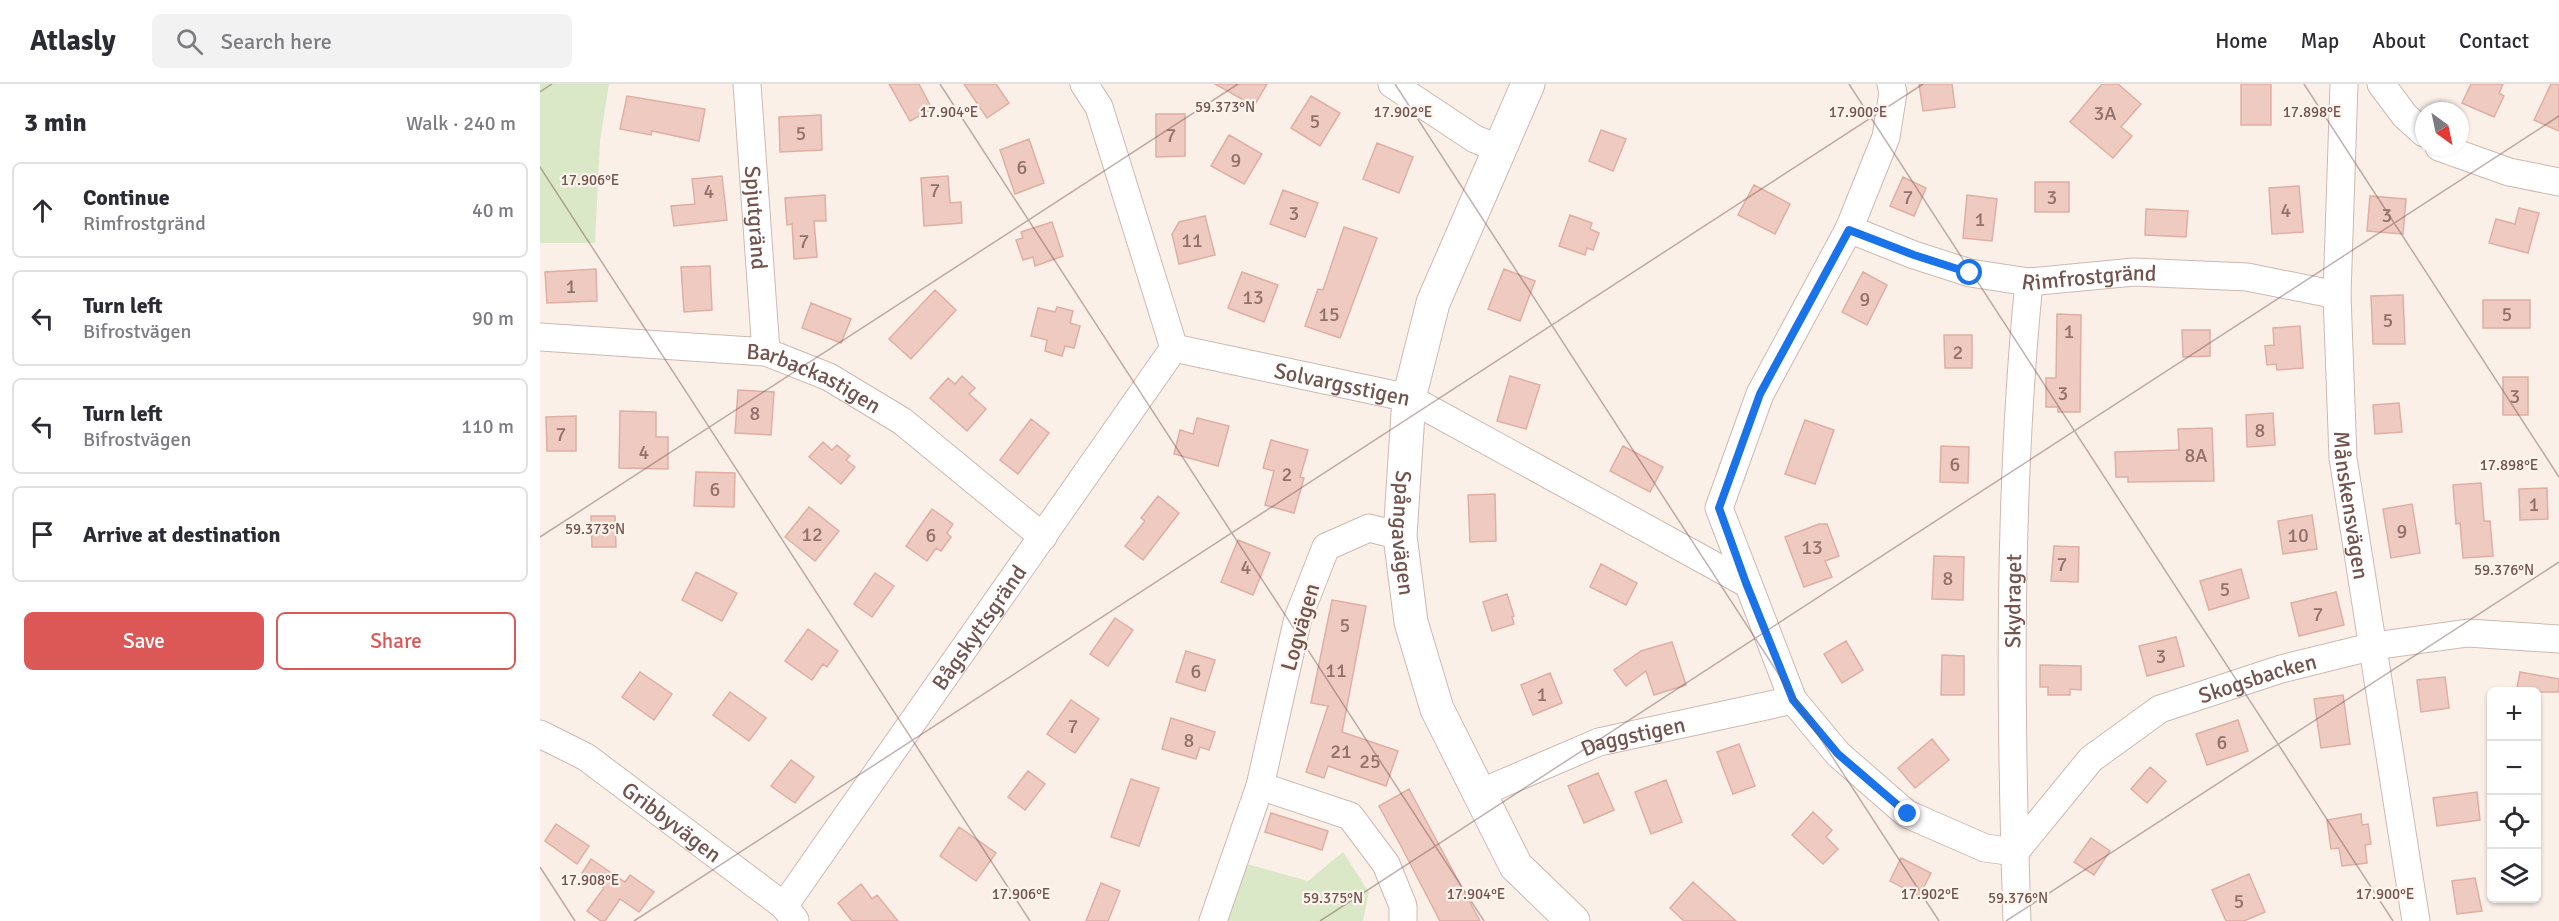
<!DOCTYPE html>
<html lang="en">
<head>
<meta charset="utf-8">
<style>
	body { margin:0; font-family:Signika,sans-serif; background:#f2f2f3; color:#2b2b33 }
	.controls { position:absolute; right:18px; bottom:18px; display:grid; overflow:hidden; border-radius:9px; box-shadow:0 2px 4px #0004 }
	.controls button { width:54px; height:54px; display:grid; place-items:center; padding:0; border:0; border-bottom:2px solid #e1e1e2; background:#fff; color:#2b2b33; font:30px sans-serif }
	.compass { position:absolute; left:1875px; top:18px; width:54px; height:54px; border-radius:50%; background:#fff; box-shadow:0 2px 4px #0004; rotate:147deg }
	.stop { position:absolute; width:18px; height:18px; margin:-14px; border:4px solid #1a73e8; border-radius:50%; background:#fff }
	.stop.end { background:#1a73e8; border-color:#fff; box-shadow:0 2px 6px #0008 }
	.list { margin:0; padding:0; list-style:none }
	h2 { display:flex; justify-content:space-between; align-items:center; height:78px; margin:0; padding:0 24px; font-size:26px }
	h2 small { font-size:20px; font-weight:400; color:#7c7c81 }
	.list li { display:grid; grid-template-columns:39px 1fr auto; gap:18px; align-items:center; box-sizing:border-box; height:96px; margin:0 12px 12px; padding:0 12px; border:2px solid #e1e1e2; border-radius:9px }
	.list b { display:block; font-size:22px; white-space:nowrap }
	.list p { margin:0; font-size:20px; white-space:nowrap; color:#7c7c81 }
	.list em { font-size:20px; font-style:normal; color:#7c7c81 }
	.actions { display:flex; gap:12px; padding:18px 24px }
	.actions a { flex:1; padding:14px 0; border:2px solid #dc5856; border-radius:9px; text-align:center; font-size:21px; color:#dc5856 }
	.actions .main { background:#dc5856; color:#fff }
	.icon { flex:none; width:33px; height:33px; fill:none; stroke:currentColor; stroke-width:2; stroke-linecap:round; stroke-linejoin:round }
	.map { position:relative; flex:none; width:2019px; height:837px; overflow:hidden }
	header { display:flex; align-items:center; gap:36px; box-sizing:border-box; height:84px; padding:0 30px; background:#fff; border-bottom:2px solid #e1e1e2 }
	header strong { font-size:28px }
	nav { display:flex; gap:33px; margin-inline-start:auto; font-size:21px }
	.search { width:420px; height:54px; background:#f2f2f3; display:flex; align-items:center; gap:15px; box-sizing:border-box; padding:0 21px; border-radius:9px; color:#7c7c81; font-size:22px }
	main { display:flex }
	aside { flex:1; background:#fff }
	.map>svg:first-child { display:block }
	.green { fill:#dbe8c7 }
	.building { fill:#efcac1; stroke:#e0aea3; stroke-width:1.5 }
	.lines { fill:none; stroke-linecap:round; stroke-linejoin:round }
	.minor-casing { stroke:#ceb8b1; stroke-width:29 }
	.tertiary-casing { stroke:#ceb8b1; stroke-width:35 }
	.minor { stroke:#fff; stroke-width:27 }
	.tertiary { stroke:#fff; stroke-width:33 }
	.route { stroke:#1a73e8; stroke-width:8 }
	.ticks { fill:none; stroke:#73534d; stroke-width:1.5; stroke-opacity:0.45 }
	.labels { text-anchor:middle; dominant-baseline:central; stroke-width:4.5; stroke-linejoin:round; paint-order:stroke }
	.number-label { font-size:20px; fill:#92716a }
	.street-label { font-size:22px; fill:#73534d; stroke:#fef4ee }
	.ticks-label { font-size:15px; text-anchor:middle; fill:#73534d; stroke:#fef4ee; stroke-width:4.5; stroke-linejoin:round; paint-order:stroke }
</style>
</head>
<body>
<header>
<strong>Atlasly</strong>
<div class="search"><svg class="icon" aria-label="search" viewBox="0 0 24 24"><circle cx="10" cy="10" r="6"/><path d="M15 15l6 6"/></svg>Search here</div>
<nav><a>Home</a><a>Map</a><a>About</a><a>Contact</a></nav>
</header>
<main>
<aside>
<h2>3 min<small>Walk · 240 m</small></h2>
<ul class="list">
<li><svg class="icon" aria-label="ahead" viewBox="0 0 24 24"><path d="M12 20V5M6 11l6-6 6 6"/></svg><div><b>Continue</b><p>Rimfrostgränd</p></div><em>40 m</em></li>
<li><svg class="icon" aria-label="left" viewBox="0 0 24 24"><path d="M17 20v-9H6M10 6l-5 5 5 5"/></svg><div><b>Turn left</b><p>Bifrostvägen</p></div><em>90 m</em></li>
<li><svg class="icon" aria-label="left" viewBox="0 0 24 24"><path d="M17 20v-9H6M10 6l-5 5 5 5"/></svg><div><b>Turn left</b><p>Bifrostvägen</p></div><em>110 m</em></li>
<li><svg class="icon" aria-label="arrive" viewBox="0 0 24 24"><path d="M6 21V4h12l-3 4 3 4H6"/></svg><div><b>Arrive at destination</b></div></li>
</ul>
<div class="actions"><a class="main">Save</a><a>Share</a></div>
</aside>
<div class="map">
<svg width="2019" height="837" viewBox="0 0 2019 837">
	<rect width="100%" height="100%" fill="#fbf0e8"/>
	<path class="green" d="M0,0H69L60,57L55,159H0Z
		M803,768L829,808L823,837H680L700,778L768,797Z"/>
	<path class="building" d="M349,0H379L392,25L370,37Z
		M424,0H456L469,19L447,34Z
		M675,0H727L714,22Z
		M1379,0H1412L1415,23L1383,27Z
		M1562,0H1578L1601,20L1581,43L1592,52L1573,74L1530,38Z
		M1701,0H1731V41H1701Z
		M1931,0H1963L1959,9L1964,12L1954,33L1922,19Z
		M2011,0H2019V47L1994,36Z
		M87,12L165,25L159,57L112,47L111,51L80,45Z
		M771,12L800,29L780,62L751,44Z
		M616,30H645V72L616,73Z
		M281,31L282,66L240,68L239,33Z
		M1061,46L1086,55L1073,87L1049,77Z
		M689,51L722,70L704,100L671,82Z
		M489,55L504,99L475,110L460,66Z
		M837,59L873,73L859,109L823,95Z
		M182,92L187,136L134,142L131,122L155,120L152,95Z
		M408,92L410,119L421,118L422,139L384,142L381,94Z
		M1363,93L1386,104L1374,132L1350,122Z
		M1495,98H1529V128H1495Z
		M1214,101L1250,120L1235,150L1198,131Z
		M1759,102L1763,148L1732,150L1729,104Z
		M743,106L778,119L765,153L730,140Z
		M285,111L286,137H274L277,173L254,175L252,140L247,141L245,114Z
		M1427,111L1457,115L1452,157L1423,154Z
		M1830,112L1866,115L1863,150L1827,147Z
		M1979,124L1999,129L1988,169L1949,159L1956,135L1975,140Z
		M1606,125L1648,127L1646,153L1605,151Z
		M1030,131L1052,139L1050,145L1059,149L1053,166L1047,164L1045,171L1019,162Z
		M665,132L675,171L639,180L632,150L639,138Z
		M512,138L523,172L495,182L493,173L483,176L476,156L483,154L481,148Z
		M804,143L837,154L800,254L765,242L778,205L783,206Z
		M170,182L172,226L144,228L141,183Z
		M56,185L57,217L7,219L5,188Z
		M964,185L995,197L980,237L948,225Z
		M702,188L738,201L724,238L688,224Z
		M1323,188L1347,201L1327,241L1302,228Z
		M395,206L416,226L371,275L349,255Z
		M1863,211L1865,260H1833L1831,212Z
		M1943,216H1990V244H1943Z
		M271,219L311,235L301,259L262,244Z
		M517,223L533,227L530,239L540,242L534,264L525,262L522,272L505,267L507,256L491,252L498,224L515,228Z
		M1517,230L1541,231L1540,328H1518V323H1506V294H1516Z
		M1760,242L1763,284L1737,286L1736,280L1727,281L1725,262L1734,261L1733,244Z
		M1642,246H1670V272L1643,273Z
		M1404,251H1432V284H1405Z
		M422,292L435,304L429,310L446,325L427,347L390,314L408,294L415,300Z
		M970,292L1000,301L986,345L957,337Z
		M1963,293H1988V331H1963Z
		M198,306L234,308L231,351L195,349Z
		M1859,319L1862,348L1835,350L1833,321Z
		M80,327L116,328V353H128V385L79,384Z
		M1733,329L1735,361L1707,363L1706,331Z
		M36,332V367H7L6,333Z
		M657,334L689,342L678,382L634,370L640,346L653,350Z
		M491,335L509,349L478,390L460,376Z
		M1265,336L1294,346L1275,400L1245,390Z
		M1672,344L1674,397L1588,398V393H1576L1575,368L1639,366L1638,345Z
		M731,356L768,366L760,393L764,394L754,429L725,421L734,387L723,384Z
		M283,358L292,366L297,361L310,372L306,376L315,383L301,400L269,373Z
		M1083,362L1123,383L1110,408L1070,387Z
		M1401,362L1429,363L1428,399L1400,398Z
		M156,388L195,389L194,423L154,422Z
		M1941,399L1944,437H1950L1953,472L1923,474L1920,439L1916,440L1913,401Z
		M2007,404L2008,435L1980,436L1979,405Z
		M955,410L956,457L930,458L928,411Z
		M618,412L639,429L603,476L585,462L605,437L601,434Z
		M1872,420L1880,469L1851,474L1843,425Z
		M269,423L299,447L275,477L245,453Z
		M392,425L413,440L407,449L411,453L401,467L396,464L387,477L366,462Z
		M1772,431L1777,465L1743,470L1738,437Z
		M51,432H75L76,463H52Z
		M1279,440H1287L1299,472L1285,477L1292,493L1264,503L1245,453Z
		M698,456L730,469L713,511L681,498Z
		M1514,462L1539,463L1538,498L1511,497Z
		M1394,472L1424,473L1423,516L1392,515Z
		M1061,480L1097,499L1086,521L1050,503Z
		M1701,485L1709,514L1669,526L1660,497Z
		M156,488L197,509L182,537L142,516Z
		M335,489L354,502L332,533L314,520Z
		M1796,508L1804,541L1759,552L1751,519Z
		M967,510L974,532L972,533L974,540L952,547L943,518Z
		M792,516L826,522L802,648L858,667L846,702L788,682L784,694L766,688L788,622L771,619Z
		M575,534L593,546L568,582L550,570Z
		M268,545L298,567L287,583L283,580L272,596L245,577Z
		M1636,553L1644,582L1607,592L1599,562Z
		M1306,557L1323,586L1302,599L1284,570Z
		M1132,558L1146,601L1114,611L1106,587L1086,602L1074,586L1101,567Z
		M646,567L675,576L665,607L636,598Z
		M1402,571L1424,572V611H1401Z
		M1500,581L1541,582V606L1530,605V611H1508V603H1500Z
		M100,588L132,610L114,636L82,613Z
		M1980,588L2019,595V608H1976Z
		M1010,589L1022,619L993,631L981,601Z
		M1905,593L1909,624L1881,628L1877,596Z
		M190,608L226,634L209,657L173,631Z
		M1803,611L1810,660L1781,664L1774,615Z
		M531,616L559,635L535,669L507,650Z
		M631,634L675,648L669,666L660,663L656,675L622,665Z
		M1698,636L1708,667L1667,681L1656,650Z
		M1392,655L1409,676L1375,704L1358,684Z
		M1199,660L1215,702L1193,710L1177,668Z
		M251,676L274,693L255,719L231,702Z
		M1610,683L1626,697L1607,719L1591,705Z
		M488,687L505,700L485,726L468,713Z
		M1058,689L1074,726L1044,739L1028,702Z
		M591,695L619,704L599,762L571,753Z
		M1126,696L1142,738L1111,750L1095,708Z
		M869,705L920,800L940,837H900L861,762L839,722Z
		M1937,708L1940,736L1897,742L1893,714Z
		M1273,728L1292,746L1286,753L1298,765L1283,780L1252,751Z
		M731,729L788,747L782,766L725,748Z
		M1821,730L1822,741L1828,740L1831,760L1825,761L1827,779L1802,782L1799,764L1791,765L1787,736Z
		M16,740L49,762L37,780L5,757Z
		M419,743L456,769L436,797L400,772Z
		M1551,754L1570,767L1554,791L1534,778Z
		M1361,774L1391,789L1379,812L1350,797Z
		M51,775L85,798L90,791L114,808L99,828L80,815L65,837H61L47,827L64,804L42,789Z
		M1709,790L1725,828L1704,837H1686L1672,806Z
		M1935,794L1942,827L1917,830L1912,797Z
		M1153,798L1196,837H1144L1130,824Z
		M561,799L580,807L568,837H546Z
		M321,800L332,815L337,811L358,837H312L298,819Z"/>
	<g class="lines">
		<g class="minor-casing">
			<g id="minor">
				<path id="s1" d="M207,0L226,268"/>
				<path d="M544,0L559,23L634,264"/>
				<path d="M852,0L935,55L960,65"/>
				<path id="s2" d="M1351,0L1353,9L1346,53L1309,145L1220,310L1179,424L1253,616L1298,670L1367,730L1445,764L1475,768L1551,675L1620,625L1741,585L1834,562L1928,549L2019,555"/>
				<path id="s3" d="M1804,0L1797,211L1803,374L1876,837"/>
				<path d="M1841,0L1865,32L1884,49"/>
				<path d="M1899,63L1969,88L2019,98"/>
				<path id="s4" d="M1309,145L1374,171L1430,189L1489,198L1594,188L1707,193L1797,211"/>
				<path id="s5" d="M0,253L226,268L289,293L362,337L503,453"/>
				<path id="s6" d="M634,264L869,314L1206,499"/>
				<path d="M860,452L829,444L786,463L758,534L720,702L810,732L846,780L863,822V837"/>
				<path id="s7" d="M0,650L46,673L244,822L255,836"/>
				<path id="s8" d="M940,709L1059,658L1253,616"/>
				<path id="s9" d="M244,822L634,264"/>
				<path d="M673,837L720,702"/>
				<path id="s10" d="M1477,837C1470,624 1468,410 1489,198"/>
			</g>
		</g>
		<g class="tertiary-casing">
			<g id="tertiary">
				<path id="s11" d="M988,0L893,219L869,314L860,452L871,538L897,625L976,782L1033,837"/>
			</g>
		</g>
		<use href="#minor" class="minor"/>
		<use href="#tertiary" class="tertiary"/>
	</g>
	<g class="lines">
		<path class="route" d="M1368,730L1298,670L1253,616L1206,499L1179,424L1220,310L1309,146L1374,171L1430,189"/>
	</g>
	<path class="ticks" d="M400,0L944,837M855,0L1399,837M1309,0L1853,837M1764,0L2019,393M0,8L12,0M0,83L490,837M0,453L698,0M0,783L35,837M94,837L1383,0M780,837L2019,32M1466,837L2019,478"/>
	<g class="labels">
		<g class="number-label">
			<text x="1565" y="29">3A</text>
			<text x="775" y="37">5</text>
			<text x="261" y="49">5</text>
			<text x="631" y="51">7</text>
			<text x="696" y="76">9</text>
			<text x="482" y="83">6</text>
			<text x="395" y="106">7</text>
			<text x="169" y="107">4</text>
			<text x="1368" y="113">7</text>
			<text x="1512" y="113">3</text>
			<text x="1746" y="126">4</text>
			<text x="754" y="129">3</text>
			<text x="1847" y="131">3</text>
			<text x="1440" y="135">1</text>
			<text x="652" y="156">11</text>
			<text x="264" y="157">7</text>
			<text x="31" y="202">1</text>
			<text x="713" y="213">13</text>
			<text x="1325" y="215">9</text>
			<text x="789" y="230">15</text>
			<text x="1967" y="230">5</text>
			<text x="1848" y="236">5</text>
			<text x="1529" y="247">1</text>
			<text x="1418" y="268">2</text>
			<text x="1523" y="309">3</text>
			<text x="1975" y="312">3</text>
			<text x="215" y="329">8</text>
			<text x="1720" y="346">8</text>
			<text x="21" y="350">7</text>
			<text x="104" y="368">4</text>
			<text x="1656" y="371">8A</text>
			<text x="1415" y="380">6</text>
			<text x="747" y="390">2</text>
			<text x="175" y="405">6</text>
			<text x="1994" y="420">1</text>
			<text x="1862" y="447">9</text>
			<text x="272" y="450">12</text>
			<text x="391" y="451">6</text>
			<text x="1758" y="451">10</text>
			<text x="1272" y="463">13</text>
			<text x="1522" y="480">7</text>
			<text x="706" y="483">4</text>
			<text x="1408" y="494">8</text>
			<text x="1685" y="505">5</text>
			<text x="1778" y="530">7</text>
			<text x="805" y="541">5</text>
			<text x="1621" y="572">3</text>
			<text x="796" y="586">11</text>
			<text x="656" y="587">6</text>
			<text x="1002" y="610">1</text>
			<text x="533" y="642">7</text>
			<text x="649" y="656">8</text>
			<text x="1682" y="658">6</text>
			<text x="801" y="667">21</text>
			<text x="830" y="677">25</text>
			<text x="1699" y="817">5</text>
		</g>
		<g class="street-label">
			<text stroke="none"><textPath href="#s1" startOffset="134">Spjutgränd</textPath></text>
			<text stroke="none"><textPath href="#s4" startOffset="249">Rimfrostgränd</textPath></text>
			<text stroke="none"><textPath href="#s5" startOffset="280">Barbackastigen</textPath></text>
			<text stroke="none"><textPath href="#s6" startOffset="172">Solvargsstigen</textPath></text>
			<text stroke="none"><textPath href="#s3" startOffset="422">Månskensvägen</textPath></text>
			<text stroke="none"><textPath href="#s11" startOffset="472">Spångavägen</textPath></text>
			<text stroke="none"><textPath href="#s10" startOffset="320">Skydraget</textPath></text>
			<text stroke="none"><textPath href="#s9" startOffset="340">Bågskyttsgränd</textPath></text>
			<text transform="translate(760 543) rotate(-74)">Logvägen</text>
			<text stroke="none"><textPath href="#s2" startOffset="1252">Skogsbacken</textPath></text>
			<text stroke="none"><textPath href="#s8" startOffset="164">Daggstigen</textPath></text>
			<text stroke="none"><textPath href="#s7" startOffset="159">Gribbyvägen</textPath></text>
		</g>
	</g>
	<g class="ticks-label">
		<text x="685" y="28">59.373°N</text>
		<text x="409" y="33">17.904°E</text>
		<text x="863" y="33">17.902°E</text>
		<text x="1318" y="33">17.900°E</text>
		<text x="1772" y="33">17.898°E</text>
		<text x="50" y="101">17.906°E</text>
		<text x="1969" y="386">17.898°E</text>
		<text x="55" y="450">59.373°N</text>
		<text x="1964" y="491">59.376°N</text>
		<text x="50" y="801">17.908°E</text>
		<text x="481" y="815">17.906°E</text>
		<text x="936" y="815">17.904°E</text>
		<text x="1390" y="815">17.902°E</text>
		<text x="1845" y="815">17.900°E</text>
		<text x="793" y="819">59.375°N</text>
		<text x="1478" y="819">59.376°N</text>
	</g>
</svg>
<div class="controls">
<button>+</button>
<button>−</button>
<button><svg class="icon" aria-label="locate" viewBox="0 0 24 24"><circle cx="12" cy="12" r="6"/><path d="M12 2v4M12 18v4M2 12h4M18 12h4"/></svg></button>
<button><svg class="icon" aria-label="layers" viewBox="0 0 24 24"><path d="M12 4l9 5-9 5-9-5zM3 14l9 5 9-5"/></svg></button>
</div>
<svg class="compass" viewBox="-18 -18 36 36"><path d="M0-13l5 13h-10z" fill="#e53935"/><path d="M0 13l5-13h-10z" fill="#7c7c81"/></svg>
<div class="stop" style="left:1430px;top:189px"></div>
<div class="stop end" style="left:1368px;top:730px"></div>
</div>
</main>
</body>
</html>
